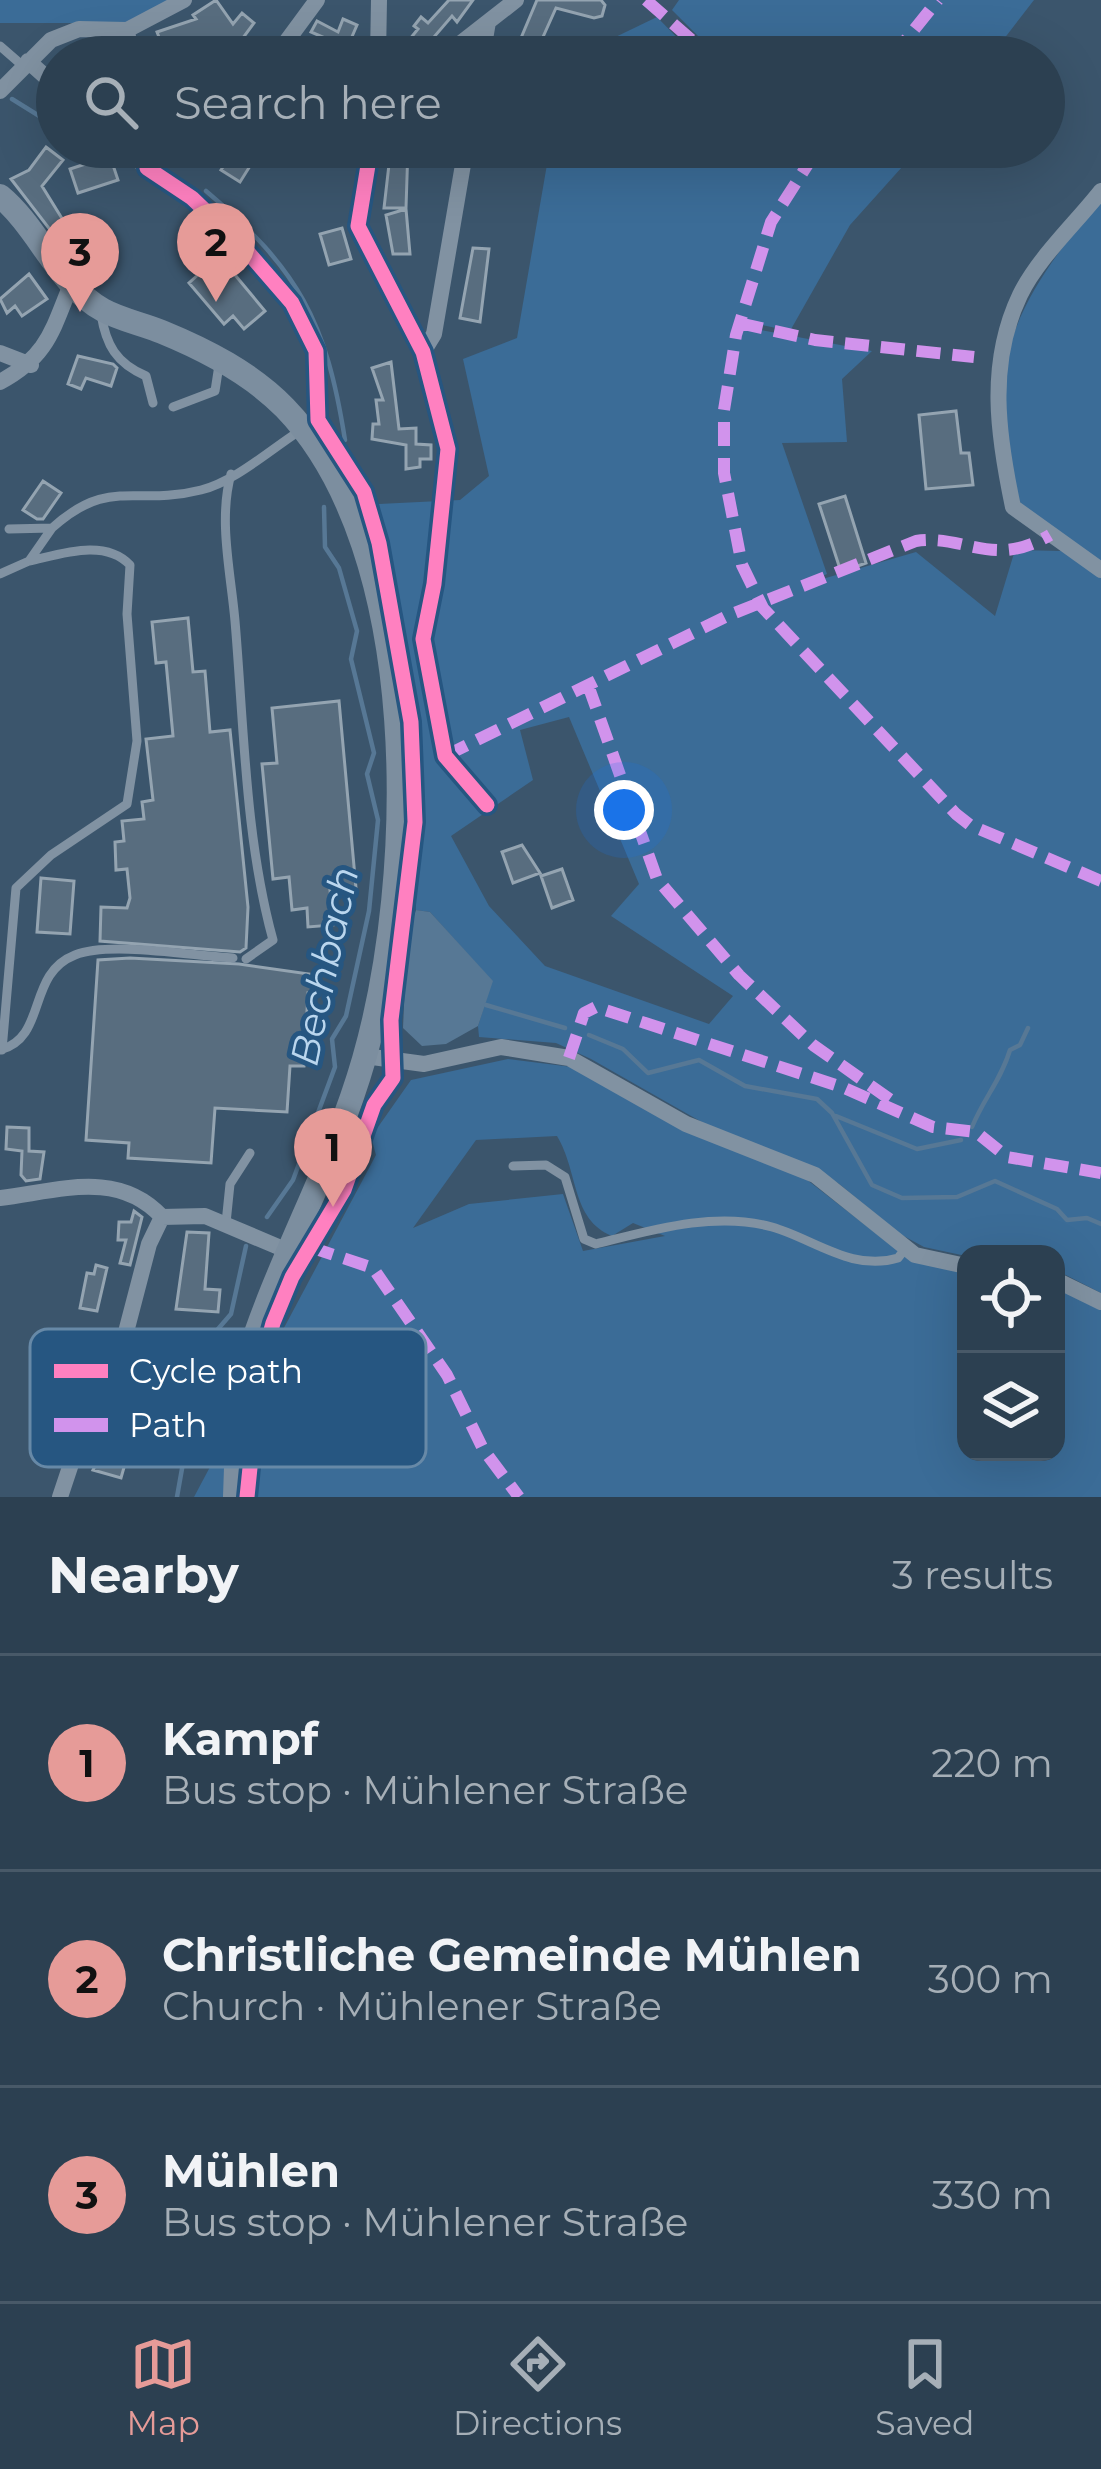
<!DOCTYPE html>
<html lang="en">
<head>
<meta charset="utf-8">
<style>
	body { margin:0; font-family:Montserrat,sans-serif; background:#384b5b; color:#f1f3f6 }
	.controls { position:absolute; right:36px; bottom:36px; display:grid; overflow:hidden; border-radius:24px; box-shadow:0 12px 48px #0002 }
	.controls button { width:108px; height:108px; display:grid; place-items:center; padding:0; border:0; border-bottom:3px solid #485968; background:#2c4051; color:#f1f3f6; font:60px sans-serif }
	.you { position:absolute; left:624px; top:810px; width:42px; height:42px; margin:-30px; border:9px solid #fff; border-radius:50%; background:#1a73e8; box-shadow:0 0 0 18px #1a73e833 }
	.badge { display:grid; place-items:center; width:78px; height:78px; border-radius:50%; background:#e69b98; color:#111; font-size:39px; font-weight:700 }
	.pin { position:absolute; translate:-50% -99px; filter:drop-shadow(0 3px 6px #0008) }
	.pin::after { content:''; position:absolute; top:63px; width:42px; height:36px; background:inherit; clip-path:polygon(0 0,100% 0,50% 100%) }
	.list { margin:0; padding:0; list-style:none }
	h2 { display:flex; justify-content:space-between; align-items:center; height:156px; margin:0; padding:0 48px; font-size:51px }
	h2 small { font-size:39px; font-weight:400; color:#a6afb7 }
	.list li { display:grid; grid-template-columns:78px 1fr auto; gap:36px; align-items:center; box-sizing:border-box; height:216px; padding:0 48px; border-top:3px solid #485968 }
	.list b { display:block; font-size:45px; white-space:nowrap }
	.list p { margin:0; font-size:39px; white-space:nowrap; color:#a6afb7 }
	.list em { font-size:39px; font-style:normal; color:#a6afb7 }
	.icon { flex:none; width:66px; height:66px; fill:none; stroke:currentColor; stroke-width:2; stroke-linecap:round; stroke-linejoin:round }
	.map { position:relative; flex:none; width:1101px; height:1497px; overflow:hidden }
	.search { position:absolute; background:#2c4051; box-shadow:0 12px 48px #0002; left:36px; right:36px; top:36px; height:132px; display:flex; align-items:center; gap:30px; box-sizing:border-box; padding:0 42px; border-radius:66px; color:#a6afb7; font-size:45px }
	.sheet { height:804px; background:#2c4051 }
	nav { display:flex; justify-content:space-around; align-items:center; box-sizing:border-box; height:168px; border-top:3px solid #485968; background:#2c4051; font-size:33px; color:#a6afb7 }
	nav a { display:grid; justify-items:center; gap:6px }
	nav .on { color:#e69b98 }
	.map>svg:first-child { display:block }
	.green { fill:#3b6c97; fill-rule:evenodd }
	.water { fill:#577895 }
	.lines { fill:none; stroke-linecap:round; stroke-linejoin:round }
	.stream { stroke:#577895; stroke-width:4.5 }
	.building { fill:#586d7f; stroke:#94a4b1; stroke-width:3 }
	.lane { stroke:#8192a2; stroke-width:9 }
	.street { stroke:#8192a2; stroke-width:16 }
	.secondary { stroke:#7c8e9f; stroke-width:24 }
	.quiet { stroke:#d193ec; stroke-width:12; stroke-dasharray:24 12; stroke-linecap:butt }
	.cycleway-casing { stroke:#265681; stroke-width:22 }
	.cycleway { stroke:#ff80c0; stroke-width:15 }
	.labels { text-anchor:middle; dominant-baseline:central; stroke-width:10; stroke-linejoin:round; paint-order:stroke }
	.water-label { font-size:39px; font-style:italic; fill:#bad6ee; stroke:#265681 }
	.key { fill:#265681; stroke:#6789a7; stroke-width:3 }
	.key-label { font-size:33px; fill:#fff }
</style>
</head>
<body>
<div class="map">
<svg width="1101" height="1497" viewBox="0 0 1101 1497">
	<rect width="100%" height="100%" fill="#3b556c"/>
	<path class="green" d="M0,0H172L134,23H0Z
		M679,0H1034L990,57H719L672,10Z
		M657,17L696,57H574Z
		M550,147H920L850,225L790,331L748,322L745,327L872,351L842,379L847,442L782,443L827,574L805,584L916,552L995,616L1015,550L1061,551L1101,575V1293L1056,1270V1254L966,1256L924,1247L900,1234L838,1183L707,1125L591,1059L556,1043L479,1037L478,1026L492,981L430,912L416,910L406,732L379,504L460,500L489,476L463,359L517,338ZM569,717L639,884L611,916L733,996L709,1024L545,966L489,906L451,836L533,780L520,730Z
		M1101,198V567L1026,511L1018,499C1013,468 999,429 1001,397C1006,314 1052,260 1101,198Z
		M508,1059L572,1067L806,1179L887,1242L966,1271V1452H1056V1284L1101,1307V1497H194L376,1155L371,1137L411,1080ZM557,1136C579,1173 571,1219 612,1236L633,1223L665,1236L583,1251L563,1194L469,1204L413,1228L476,1140Z"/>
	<path class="water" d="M416,910L430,912L493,981L478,1026L446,1044L422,1046L403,1028L407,937Z"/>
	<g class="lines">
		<path class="stream" d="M12,99L57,127
			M206,191C299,270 326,320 345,440
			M486,1005L565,1028
			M589,1035L623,1049L648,1073L699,1060L745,1086L817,1099L832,1113L872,1185L902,1198L957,1197L995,1181L1057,1209L1067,1220L1087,1218L1101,1224
			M836,1116L917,1149L961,1140
			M972,1127C984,1098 1001,1080 1010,1050L1020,1045L1028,1028
			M267,1217L293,1180L335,1067L332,1039L346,1016L369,911L378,820L367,774L374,753L351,659L357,631L339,568L325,547L324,507
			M177,1497L183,1463L201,1442V1418L213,1402L218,1329L231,1314L246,1246"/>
	</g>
	<path class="building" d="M216,0L233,24L242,13L254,23L229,57L202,38L156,57L162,45L157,32L196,19L193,15Z
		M449,0H473L457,22L452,16L422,51L409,40L418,29L414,26L421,17L428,23Z
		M537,0H601L605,5L602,16L594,18L556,8L534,57H513Z
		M343,19L357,25L351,39L365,46L364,55L311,32L317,21L338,32Z
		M46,147L63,160L42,186L79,246L68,253L11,179L29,170Z
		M236,147H262L240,182L221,170Z
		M391,147H408L406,208H384Z
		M110,156L118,180L78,193L70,169Z
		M406,209L410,254H393L386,215Z
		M342,228L351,259L329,265L320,234Z
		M473,248L489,249L480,322L460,318Z
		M204,257L221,277L230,269L265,311L244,329L233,316L224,324L189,283L200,273L194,265Z
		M29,274L47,299L22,316L15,306L7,313L0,299Z
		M78,356L113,364L117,368L111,386L86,378L81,389L68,384Z
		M391,362L399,429L416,428V444L431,445V459H420V467L406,469V445L372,439L373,424H379L376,400H383L372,368Z
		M956,411L961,453H969L973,485L926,489L919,415Z
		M43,481L61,493L43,519H37L23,510Z
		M845,496L866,563L841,572L819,504Z
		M188,618L193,672L205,671L210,732L230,730L248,907L246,948L240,952L100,941L101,907L127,908L130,898L127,869L116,870L115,842L124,841L122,821L144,819L142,802L153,800L146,739L173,736L166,662L156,663L152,622Z
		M339,701L356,888L330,890L333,925L308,927L307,908L292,910L289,877L273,879L262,764L277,763L272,708Z
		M522,845L540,873L513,883L502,852Z
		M562,869L573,900L552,908L541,876Z
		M41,878L74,881L70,934L37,932Z
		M130,958L239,964L309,974V981L320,982L319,994L308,993L304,1066H290L287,1112L215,1108L211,1163L128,1158L129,1143L86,1140L98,960Z
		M7,1127L29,1128V1151L44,1152L40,1179L26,1181L21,1175L22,1151L6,1149Z
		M134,1211L142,1217L130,1265L120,1263L126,1240H118L119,1222H131Z
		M187,1232L209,1233L205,1289L220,1290L218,1312L176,1309Z
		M96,1265L107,1268L97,1311L80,1308L87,1273L94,1274Z
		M107,1443L129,1450L121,1478L93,1470Z"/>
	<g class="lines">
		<path class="lane" d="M0,46L23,66
			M101,314C106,345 116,363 146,376L153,403
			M173,407L215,391L219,365
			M231,474C218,520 231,574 235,621C244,726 245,838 273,940L246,959
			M9,529L52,528C110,476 134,507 201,490C234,482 270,450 298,432
			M0,574L29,561L52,528
			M0,1050C48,1037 26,974 75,955C110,941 193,956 233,958
			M2,1050L16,888L51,855L127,804L137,741L127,614L130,565C105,538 61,554 29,561
			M513,1166L546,1165L565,1177L584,1239L596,1244C652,1230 715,1211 772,1227C814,1239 852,1272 898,1258L905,1249
			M226,1223L230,1184L250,1153"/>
		<path class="street" d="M127,30L131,57
			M275,57L317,0
			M378,57L379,0
			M443,57L516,0
			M482,57L488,22
			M28,61L57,87
			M0,91L51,40L79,29L127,30L184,0
			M124,147L147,168
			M371,147L358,226L423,352L448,449L434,584L423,639L445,756L487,805
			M1101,191C1075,224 1038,258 1020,295C987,364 998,436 1013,507L1101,570
			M423,352L434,334L466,147
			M0,353L31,365
			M0,382C48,356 52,331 72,282
			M365,1056L424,1064L501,1047L569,1058L686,1124L815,1175L915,1255L966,1266
			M0,1198C58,1191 118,1169 162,1217
			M1056,1280L1101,1302
			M60,1497L88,1413L120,1355L149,1244L162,1217L205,1216L288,1251"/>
		<path class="secondary" d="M0,196C38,227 59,286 103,310C121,320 143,324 162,332C206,350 251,373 285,408C424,552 416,878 364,1059C334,1164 278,1259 246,1363L238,1409L235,1497"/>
		<path class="quiet" d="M646,0L711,57
			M892,57L938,0
			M815,153L771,222L736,335L724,410V473L742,565L763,608L956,814L970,825L1101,881
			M739,323L815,340L974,357
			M588,685L657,879L739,975L813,1045L895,1103
			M445,756L727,616L916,541C965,534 993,569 1050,535
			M569,1058L584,1013L596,1007L842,1087L933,1127L976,1132L1007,1157L1101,1173
			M310,1247L373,1268L447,1375L483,1449L519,1497"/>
		<g class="cycleway-casing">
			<path id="cycleway" d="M162,147L147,168L192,198L246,250L292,303L316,351L318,420L364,492L379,543L411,722L415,822L391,1020L393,1078L374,1105L344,1190L292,1277L273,1323L260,1370L247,1497
				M371,147L358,226L423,352L448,449L434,584L423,639L445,756L487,805"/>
		</g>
		<use href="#cycleway" class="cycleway"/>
	</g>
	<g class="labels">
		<g class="water-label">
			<text transform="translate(324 966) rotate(-78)">Bechbach</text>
		</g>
	</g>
	<rect x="30" y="1329" width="396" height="138" rx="18" class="key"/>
	<rect x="54" y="1364" width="54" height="14" fill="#ff80c0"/>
	<rect x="54" y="1418" width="54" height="14" fill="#d193ec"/>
	<g class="key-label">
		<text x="129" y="1383">Cycle path</text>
		<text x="129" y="1437">Path</text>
	</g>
</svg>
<div class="controls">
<button><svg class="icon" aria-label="locate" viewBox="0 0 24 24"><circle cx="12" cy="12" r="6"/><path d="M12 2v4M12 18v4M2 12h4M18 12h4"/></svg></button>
<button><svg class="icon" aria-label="layers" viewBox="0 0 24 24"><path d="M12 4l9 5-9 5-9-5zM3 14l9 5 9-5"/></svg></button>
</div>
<div class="you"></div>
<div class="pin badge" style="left:333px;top:1207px">1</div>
<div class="pin badge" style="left:216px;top:302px">2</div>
<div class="pin badge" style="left:80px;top:312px">3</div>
<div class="search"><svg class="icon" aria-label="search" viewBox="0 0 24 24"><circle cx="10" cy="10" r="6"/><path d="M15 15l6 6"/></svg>Search here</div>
</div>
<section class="sheet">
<h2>Nearby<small>3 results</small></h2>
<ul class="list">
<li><span class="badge">1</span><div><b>Kampf</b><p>Bus stop · Mühlener Straße</p></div><em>220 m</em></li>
<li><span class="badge">2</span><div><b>Christliche Gemeinde Mühlen</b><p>Church · Mühlener Straße</p></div><em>300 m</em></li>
<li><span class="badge">3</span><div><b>Mühlen</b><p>Bus stop · Mühlener Straße</p></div><em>330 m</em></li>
</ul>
</section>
<nav>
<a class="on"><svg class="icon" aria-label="map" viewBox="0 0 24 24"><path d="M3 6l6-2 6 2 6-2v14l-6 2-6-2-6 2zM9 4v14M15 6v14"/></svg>Map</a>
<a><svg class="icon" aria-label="directions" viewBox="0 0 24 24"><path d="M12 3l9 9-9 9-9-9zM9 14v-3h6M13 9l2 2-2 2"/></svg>Directions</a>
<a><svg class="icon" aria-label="saved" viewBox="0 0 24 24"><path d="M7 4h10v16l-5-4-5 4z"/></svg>Saved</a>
</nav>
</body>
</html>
